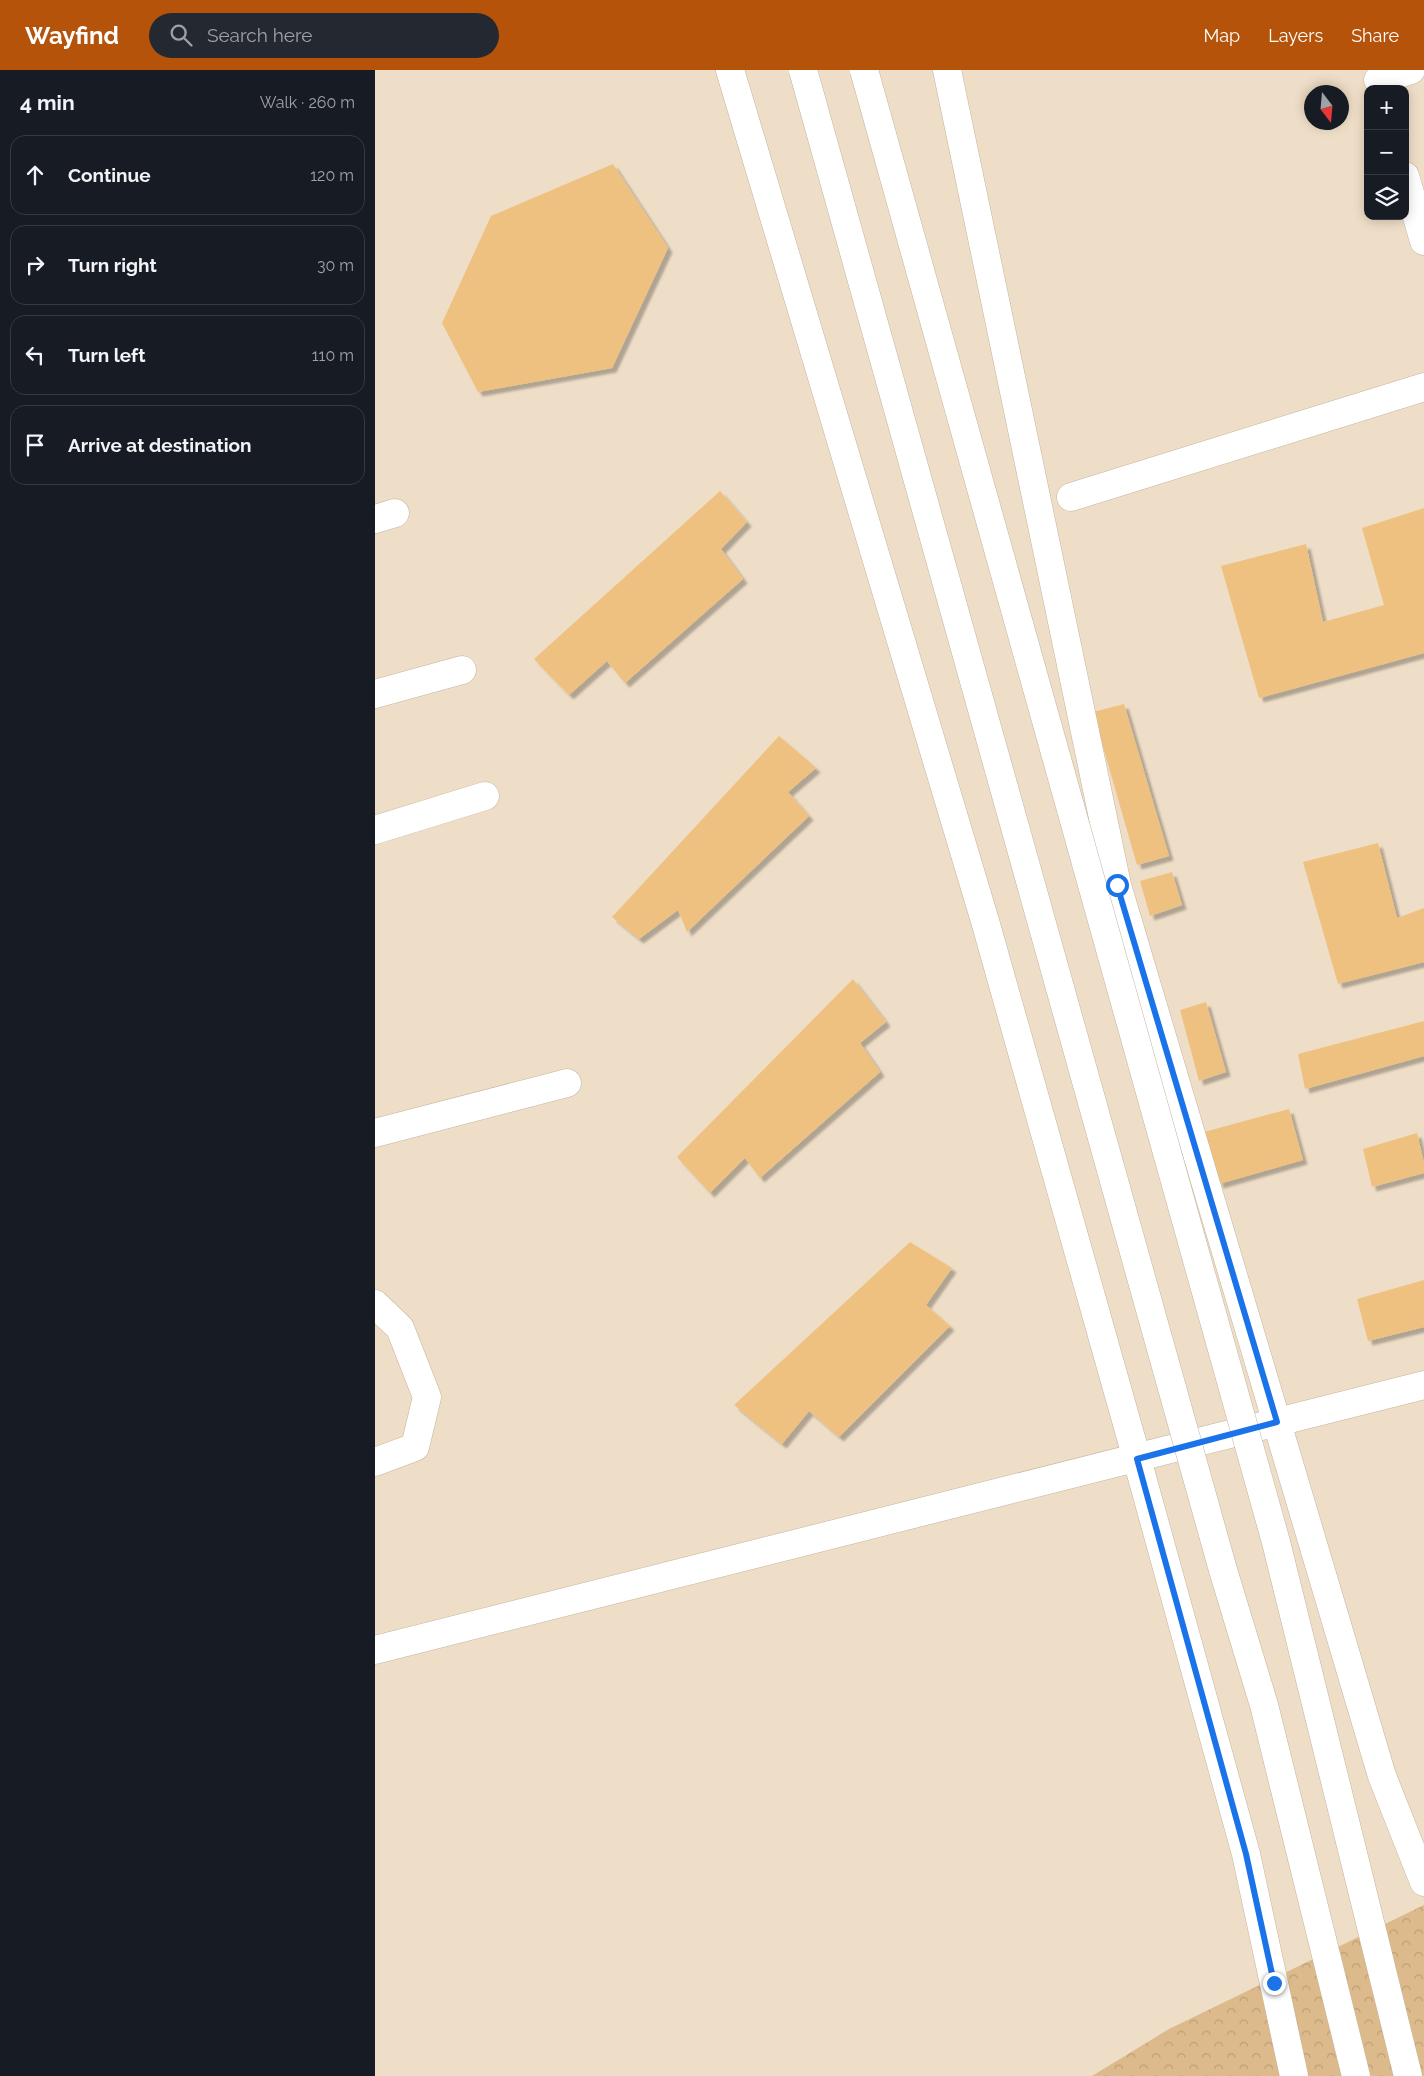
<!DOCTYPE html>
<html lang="en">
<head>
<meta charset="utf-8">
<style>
	body { margin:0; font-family:Raleway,sans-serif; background:#242831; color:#f1f3f6 }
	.controls { position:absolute; right:15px; top:15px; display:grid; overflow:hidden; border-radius:10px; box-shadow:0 2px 12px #0003 }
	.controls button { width:45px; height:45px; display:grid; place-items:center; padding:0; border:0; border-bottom:1px solid #363941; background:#171b24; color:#f1f3f6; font:25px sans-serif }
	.compass { position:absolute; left:929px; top:15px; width:45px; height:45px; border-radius:50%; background:#171b24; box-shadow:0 2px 12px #0003; rotate:164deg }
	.stop { position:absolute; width:15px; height:15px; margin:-11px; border:4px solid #1a73e8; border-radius:50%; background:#fff }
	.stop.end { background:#1a73e8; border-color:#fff; box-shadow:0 1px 5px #0008 }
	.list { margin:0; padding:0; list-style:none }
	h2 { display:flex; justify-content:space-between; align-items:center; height:65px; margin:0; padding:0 20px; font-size:21px }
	h2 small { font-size:16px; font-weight:400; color:#9ea1a6 }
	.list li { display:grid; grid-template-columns:32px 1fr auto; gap:15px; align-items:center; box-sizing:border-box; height:80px; margin:0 10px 10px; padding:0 10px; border:1px solid #363941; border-radius:15px }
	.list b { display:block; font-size:19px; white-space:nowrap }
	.list em { font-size:16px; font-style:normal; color:#9ea1a6 }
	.icon { flex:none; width:28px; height:28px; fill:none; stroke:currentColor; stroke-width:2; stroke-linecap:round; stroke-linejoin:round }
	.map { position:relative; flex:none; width:1049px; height:2006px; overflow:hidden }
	header { display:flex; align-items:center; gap:30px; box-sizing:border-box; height:70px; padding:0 25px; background:#b45309; color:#fff }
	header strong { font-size:24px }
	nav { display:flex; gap:28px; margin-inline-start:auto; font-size:18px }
	.search { width:350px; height:45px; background:#242831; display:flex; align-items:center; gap:12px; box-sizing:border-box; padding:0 18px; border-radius:28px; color:#9ea1a6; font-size:19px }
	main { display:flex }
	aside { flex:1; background:#171b24 }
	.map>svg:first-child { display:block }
	.park { fill:url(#park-crowns) }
	.building { fill:#efc181; filter:url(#shadow) }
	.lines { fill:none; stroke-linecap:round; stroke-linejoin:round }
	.minor-casing { stroke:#c4b49e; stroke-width:29 }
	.major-casing { stroke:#c4b49e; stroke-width:29 }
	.minor { stroke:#fff; stroke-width:28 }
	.major { stroke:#fff; stroke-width:28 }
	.highway-bridge-casing { stroke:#c4b49e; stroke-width:29; stroke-linecap:butt }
	.highway-bridge { stroke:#fff; stroke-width:28 }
	.route { stroke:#1a73e8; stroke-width:6 }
</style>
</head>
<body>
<header>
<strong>Wayfind</strong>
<div class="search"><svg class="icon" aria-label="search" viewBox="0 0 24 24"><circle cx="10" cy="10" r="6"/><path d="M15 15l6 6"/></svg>Search here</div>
<nav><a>Map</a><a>Layers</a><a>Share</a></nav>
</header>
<main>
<aside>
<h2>4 min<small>Walk · 260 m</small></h2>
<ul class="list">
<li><svg class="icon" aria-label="ahead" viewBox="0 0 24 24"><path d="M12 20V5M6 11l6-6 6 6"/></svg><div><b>Continue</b></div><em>120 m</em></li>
<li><svg class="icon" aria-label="right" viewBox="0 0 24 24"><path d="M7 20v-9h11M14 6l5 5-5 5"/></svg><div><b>Turn right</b></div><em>30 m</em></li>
<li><svg class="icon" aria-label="left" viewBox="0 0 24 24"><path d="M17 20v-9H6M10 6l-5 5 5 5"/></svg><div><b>Turn left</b></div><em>110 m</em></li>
<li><svg class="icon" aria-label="arrive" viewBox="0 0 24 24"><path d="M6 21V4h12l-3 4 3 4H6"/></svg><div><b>Arrive at destination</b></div></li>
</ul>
</aside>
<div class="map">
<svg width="1049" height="2006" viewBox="0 0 1049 2006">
	<defs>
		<pattern id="park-crowns" width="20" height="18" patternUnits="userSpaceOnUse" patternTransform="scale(1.25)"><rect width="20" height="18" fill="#ddba8b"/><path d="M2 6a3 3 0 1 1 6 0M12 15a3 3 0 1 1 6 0" fill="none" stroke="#bd9f77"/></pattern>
		<filter id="shadow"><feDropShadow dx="4.5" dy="4.5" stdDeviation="1" flood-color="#0004"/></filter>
	</defs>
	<rect width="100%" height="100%" fill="#efdec7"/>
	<path class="park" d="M1049,1835V2006H717L794,1959Z"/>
	<path class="building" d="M238,94L293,178L237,298L103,322L67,253L116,146Z
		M345,421L372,452L346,479L368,509L250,613L232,591L194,625L159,589Z
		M1049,438V583L884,628L846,496L931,474L948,552L1009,535L987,458Z
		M749,634L794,786L762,795L718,642Z
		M404,666L441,698L413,722L434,746L312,862L303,840L264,869L237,847Z
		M1003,773L1022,848L1049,838V892L963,914L928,792Z
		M797,802L807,835L775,846L765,811Z
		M478,909L511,952L485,973L505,1002L385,1108L370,1088L335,1123L302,1087Z
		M831,932L851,1002L824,1011L805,940Z
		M1049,951V986L930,1019L923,984Z
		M914,1039L928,1090L844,1114L829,1062Z
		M1042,1063L1049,1093V1103L997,1117L988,1079Z
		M535,1172L577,1198L551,1235L575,1256L464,1367L434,1341L407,1374L359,1335Z
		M1049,1210V1257L993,1271L982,1229Z"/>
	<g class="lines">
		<g class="minor-casing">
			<path id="minor" d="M1003,10L1036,0
				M1030,106L1049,171
				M696,427L1049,317
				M0,449L20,443
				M0,624L87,600
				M0,760L110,726
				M0,1063L192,1013
				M0,1234L25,1258L52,1327L40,1377L0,1392
				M0,1580L1049,1315"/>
		</g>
		<g class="major-casing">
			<path id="major" d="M355,0L610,851L762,1389L871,1784L919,2006
				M572,0L742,815L1007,1706L1049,1812"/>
		</g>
		<use href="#minor" class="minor"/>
		<use href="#major" class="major"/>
		<g class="highway-bridge-casing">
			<path id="highway-bridge" d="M428,0L848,1500L889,1635L981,2006
				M489,0L901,1472L1033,2006"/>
		</g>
		<use href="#highway-bridge" class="highway-bridge"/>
	</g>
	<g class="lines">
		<path class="route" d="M742,815L902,1352L762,1389L871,1784L899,1913"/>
	</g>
</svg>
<div class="controls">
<button>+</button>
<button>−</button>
<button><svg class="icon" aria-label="layers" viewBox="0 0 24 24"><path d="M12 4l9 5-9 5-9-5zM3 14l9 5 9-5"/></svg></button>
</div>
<svg class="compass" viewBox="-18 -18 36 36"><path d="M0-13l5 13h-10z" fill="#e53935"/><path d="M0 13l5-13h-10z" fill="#9ea1a6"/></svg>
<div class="stop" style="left:742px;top:815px"></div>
<div class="stop end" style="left:899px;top:1913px"></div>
</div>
</main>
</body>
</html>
